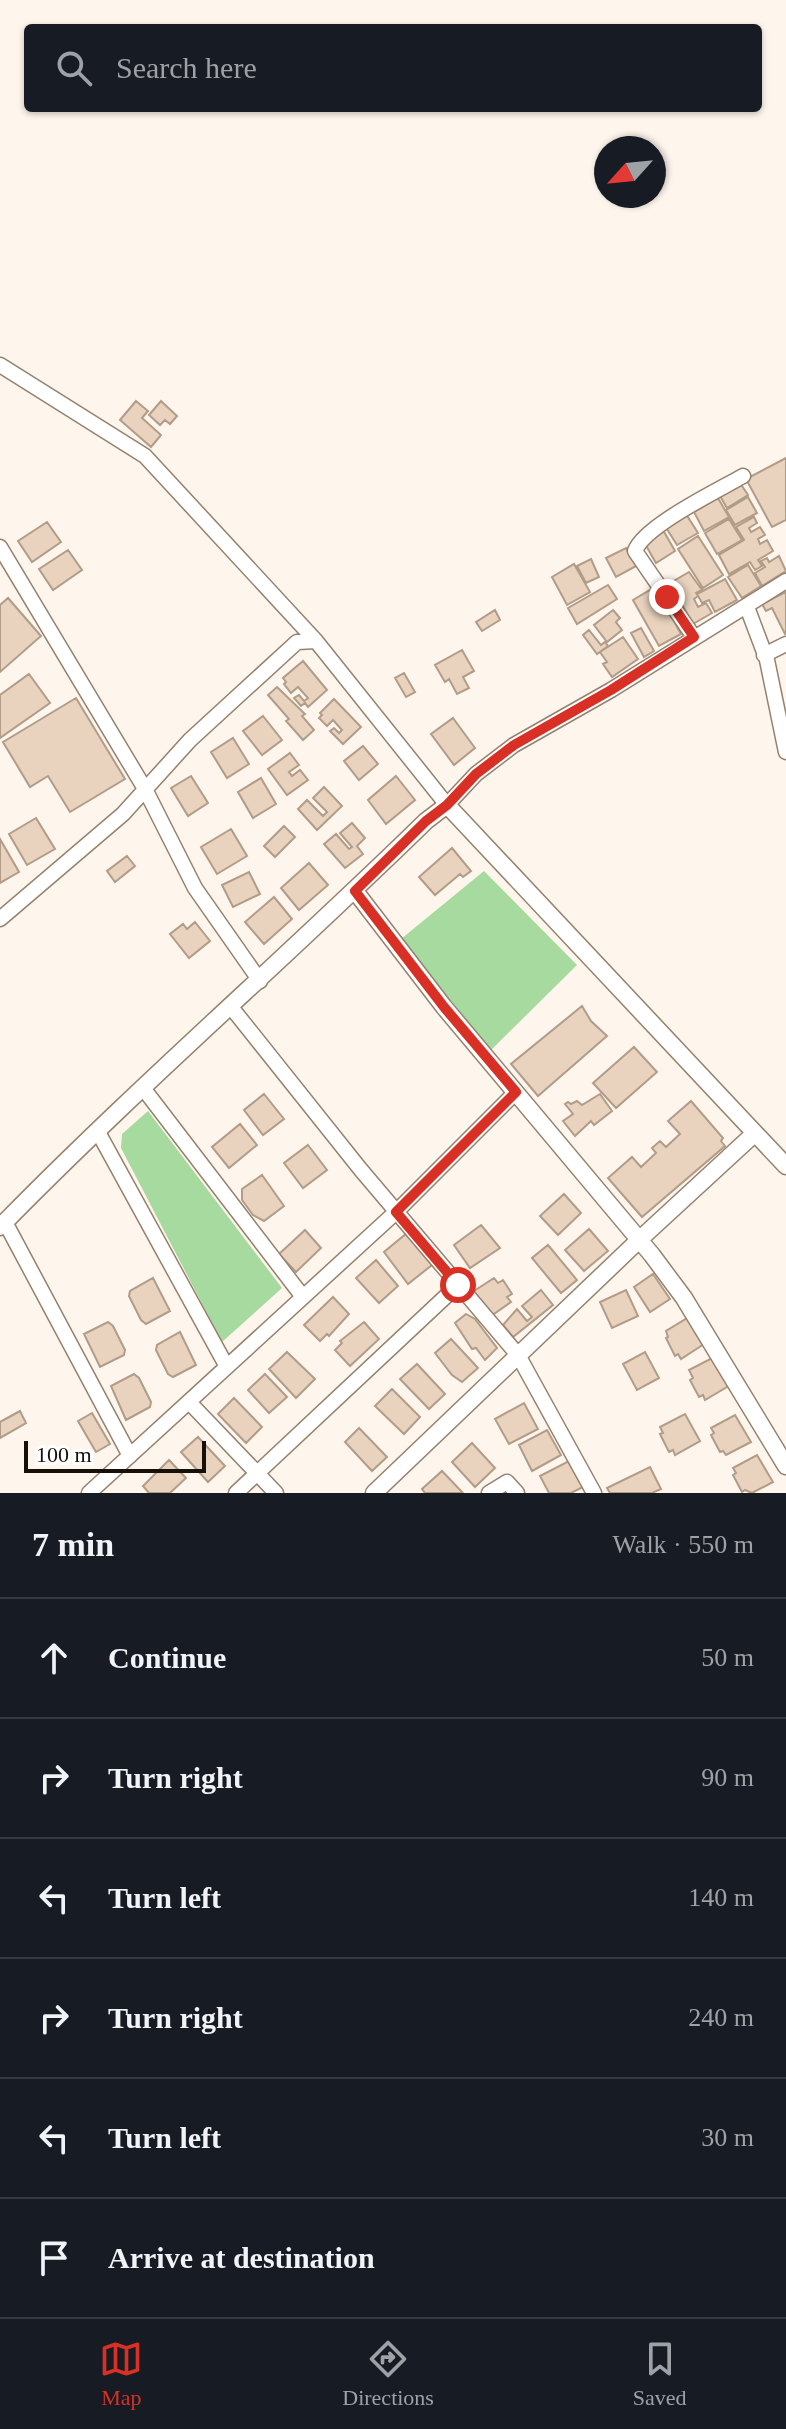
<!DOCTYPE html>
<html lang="en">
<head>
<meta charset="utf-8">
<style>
	body { margin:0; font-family:"Times New Roman",serif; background:#20242c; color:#f1f3f6 }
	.compass { position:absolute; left:594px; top:136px; width:72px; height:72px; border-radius:50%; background:#171b24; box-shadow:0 2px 6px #0004; rotate:243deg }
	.scale { position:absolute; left:24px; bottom:20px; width:182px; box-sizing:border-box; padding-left:8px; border:4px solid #171009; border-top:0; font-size:22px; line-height:28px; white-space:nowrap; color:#171009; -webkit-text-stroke:6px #fff; paint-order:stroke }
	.stop { position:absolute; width:24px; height:24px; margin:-18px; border:6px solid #d93025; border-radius:50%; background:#fff }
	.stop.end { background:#d93025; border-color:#fff; box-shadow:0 2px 8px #0008 }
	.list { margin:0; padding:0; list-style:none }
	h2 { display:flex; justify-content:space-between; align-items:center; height:104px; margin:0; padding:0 32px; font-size:34px }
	h2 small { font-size:26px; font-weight:400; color:#9ea1a6 }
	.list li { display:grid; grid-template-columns:52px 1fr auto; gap:24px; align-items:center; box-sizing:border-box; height:120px; padding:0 32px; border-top:2px solid #363941 }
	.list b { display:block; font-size:30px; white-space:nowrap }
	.list em { font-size:26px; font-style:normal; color:#9ea1a6 }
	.icon { flex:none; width:44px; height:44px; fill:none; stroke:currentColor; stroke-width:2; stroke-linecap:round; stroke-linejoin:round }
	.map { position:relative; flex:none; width:786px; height:1493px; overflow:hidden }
	.search { position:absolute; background:#171b24; box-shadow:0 2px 6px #0004; left:24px; right:24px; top:24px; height:88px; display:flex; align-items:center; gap:20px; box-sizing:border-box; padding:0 28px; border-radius:8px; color:#9ea1a6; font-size:30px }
	.sheet { height:824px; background:#171b24 }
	nav { display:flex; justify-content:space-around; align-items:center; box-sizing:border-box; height:112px; border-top:2px solid #363941; background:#171b24; font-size:22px; color:#9ea1a6 }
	nav a { display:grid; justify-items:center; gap:4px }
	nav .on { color:#d93025 }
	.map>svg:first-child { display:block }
	.green { fill:#a6da9e }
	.building { fill:#e9d3be; stroke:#b19c88; stroke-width:2 }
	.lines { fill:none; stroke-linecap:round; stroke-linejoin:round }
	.minor-casing { stroke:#95816d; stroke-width:17 }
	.tertiary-casing { stroke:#95816d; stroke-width:19 }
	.minor { stroke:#fff; stroke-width:14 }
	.tertiary { stroke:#fff; stroke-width:16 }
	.route { stroke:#d93025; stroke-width:10 }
</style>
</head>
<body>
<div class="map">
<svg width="786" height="1493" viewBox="0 0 786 1493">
	<rect width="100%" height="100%" fill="#fef5ec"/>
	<path class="green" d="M484,871L577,965L491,1050L401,939Z
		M148,1111L282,1288L222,1342L121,1148L122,1134Z"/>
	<path class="building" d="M136,401L148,411L142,418L161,435L151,447L120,420Z
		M161,401L177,416L170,424L165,420L160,425L149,415Z
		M786,458V520L772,527L746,479Z
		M740,483L748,495L727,508L720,496Z
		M748,497L757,513L735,525L726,510Z
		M718,498L729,517L704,531L694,512Z
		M686,514L698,533L677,545L665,526Z
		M754,517L757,523L749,528L751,532L760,527L765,535L758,539L760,544L767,540L773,551L758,560L762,566L755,570L750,562L729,574L719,555L744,540L736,527Z
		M729,519L742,540L717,554L705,533Z
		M47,522L61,542L32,562L18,541Z
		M663,530L675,551L656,563L644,542Z
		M698,536L723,575L703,588L678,549Z
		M626,548L636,566L616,577L606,558Z
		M68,550L82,570L53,590L39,569Z
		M779,556L786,571L762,586L755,573L765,567L761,561L767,558L769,562Z
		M591,559L599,577L586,583L577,566Z
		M574,564L590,592L567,605L552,577Z
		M748,565L761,586L742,598L728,577Z
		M689,572L702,590L696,593L698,596L694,599L698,607L706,603L712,613L693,624L670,583Z
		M725,579L737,600L715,612L709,600L702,603L697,594Z
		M608,585L617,599L577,624L568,608Z
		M655,587L681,634L659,646L633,600Z
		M786,592V634H785L772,608L766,611L762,604Z
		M8,598L41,636L0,672V605Z
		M495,610L500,620L482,631L476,622Z
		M613,610L620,618L616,622L622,630L607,642L594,625Z
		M641,628L654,651L644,657L631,633Z
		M589,630L601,645L605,642L608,646L597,654L583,635Z
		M623,637L638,659L612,677L603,664L607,662L600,652Z
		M462,650L474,671L463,677L469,688L457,694L449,679L445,682L435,665Z
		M303,661L327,690L308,707L305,703L301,706L294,698L299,695L304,701L308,698L298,687L291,693L284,684L286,682L283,678Z
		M404,673L415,692L406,697L395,678Z
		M29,674L50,703L0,738V695Z
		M277,687L305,714L302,716L314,730L303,740L286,721L289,719L268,695Z
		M76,698L125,779L70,812L48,776L30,787L3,742Z
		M334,699L361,727L343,744L330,731L334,728L339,733L342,730L333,720L327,726L319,718L322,715L320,713Z
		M263,716L282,740L262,755L243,731Z
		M453,718L475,748L454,765L431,734Z
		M233,738L249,764L227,778L211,752Z
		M363,746L378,764L359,780L344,761Z
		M290,753L299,765L289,772L292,776L300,770L308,780L287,795L268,769Z
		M191,776L208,803L188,816L171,788Z
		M396,776L415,800L386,824L368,800Z
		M261,778L276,804L253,818L238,792Z
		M324,787L342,806L317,830L298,809L307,800L323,816L327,812L313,798Z
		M36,818L55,849L27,865L9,834Z
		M352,823L365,838L357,846L363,854L345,868L324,844L336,834L349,849L352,847L340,833Z
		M284,826L295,837L275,857L264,846Z
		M231,829L247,856L217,874L201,847Z
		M0,839L19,872L0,883Z
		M452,848L471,871L463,877L460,874L435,895L419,877Z
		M127,856L135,866L115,882L107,871Z
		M309,863L328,885L299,910L281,888Z
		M249,872L260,894L233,907L222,885Z
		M274,897L292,919L264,944L245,922Z
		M195,922L210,941L189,958L170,934L183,924L187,929Z
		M582,1006L591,1021L607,1036L538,1096L511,1064Z
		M634,1047L657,1072L616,1108L593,1083Z
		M264,1094L284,1119L263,1135L244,1110Z
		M600,1094L612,1111L594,1125L591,1121L575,1136L563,1121L573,1114L565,1104L568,1102L571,1104L577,1101L582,1105Z
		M691,1101L723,1138L721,1141L725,1146L642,1217L608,1178L632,1157L641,1167L656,1153L652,1148L660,1141L666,1147L680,1134L668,1121Z
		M240,1124L257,1145L229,1168L212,1147Z
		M308,1145L327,1170L303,1188L284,1163Z
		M262,1175L284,1206L264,1221L253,1215L242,1200V1189Z
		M564,1194L581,1213L558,1235L540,1216Z
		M481,1225L500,1248L470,1268L454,1245Z
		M589,1229L608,1251L584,1271L565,1250Z
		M305,1230L321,1248L296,1272L279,1254Z
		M407,1233L432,1265L408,1284L384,1252Z
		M548,1245L577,1280L561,1293L532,1258Z
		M376,1260L398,1286L379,1303L356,1278Z
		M653,1274L670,1299L650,1312L634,1287Z
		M153,1278L170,1311L146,1324L141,1320L129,1296L130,1291Z
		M494,1278L498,1283L503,1280L512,1294L507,1297L511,1302L491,1316L474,1291Z
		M541,1290L553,1305L513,1337L503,1325L517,1309L527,1321L532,1317L522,1306Z
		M626,1290L638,1316L612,1328L600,1302Z
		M333,1297L349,1314L329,1336L327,1334L320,1341L304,1325Z
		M466,1314L475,1319L497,1348L485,1360L476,1348L472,1349L455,1323Z
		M689,1317L704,1344L681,1359L678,1354L675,1356L666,1338L668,1337L666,1331Z
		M108,1322L113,1326L125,1350L124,1355L100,1367L84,1334Z
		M364,1322L379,1339L350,1366L335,1350L342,1343L340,1341Z
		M180,1332L196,1365L173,1377L168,1374L156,1350L157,1345Z
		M451,1339L478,1368L462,1382L452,1375L435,1353Z
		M287,1352L315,1379L296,1398L269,1369Z
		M645,1352L659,1378L637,1390L623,1364Z
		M716,1356L732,1384L705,1400L703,1395L699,1397L690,1380L693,1378L689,1370Z
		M417,1364L445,1394L429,1409L400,1379Z
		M134,1374L139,1378L151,1402L150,1407L126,1420L111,1386Z
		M265,1374L287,1397L269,1413L248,1390Z
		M392,1389L420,1417L404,1434L375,1406Z
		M234,1398L262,1427L246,1443L218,1414Z
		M524,1403L538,1429L509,1444L495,1419Z
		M20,1411L26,1423L0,1438V1422Z
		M92,1413L110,1444L96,1452L78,1421Z
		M685,1414L700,1441L675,1455L673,1450L669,1452L660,1434L663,1433L660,1427Z
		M735,1415L751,1442L726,1455L723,1451L720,1452L711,1435L714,1433L711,1428Z
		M359,1428L387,1457L372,1471L345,1442Z
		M547,1430L561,1455L532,1471L519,1445Z
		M198,1437L225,1466L208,1482L181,1452Z
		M472,1443L495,1468L475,1487L452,1462Z
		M757,1455L773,1482L752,1493L745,1490L742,1492L733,1475L736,1473L733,1468Z
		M169,1460L186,1478L170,1493H149L143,1486Z
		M569,1461L583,1487L571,1493H549L540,1476Z
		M650,1467L661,1489L652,1493H610L607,1488Z
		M442,1471L463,1493H425L422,1489Z"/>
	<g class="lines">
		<g class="minor-casing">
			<path id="minor" d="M0,365L145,456L316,641
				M0,547L145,789L195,888L260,981
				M747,607L767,660L786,752
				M694,637L635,551C644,526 719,490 743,476
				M764,655L786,644
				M0,919L123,814L190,740L297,642L316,641L447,805L476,774L514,745L611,690L786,581
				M231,1007L361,1170L518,1355L594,1493
				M143,1088L303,1297
				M98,1132L227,1367
				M5,1222L130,1456
				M189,1402L276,1493
				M89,1493L396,1212L516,1092
				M236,1493L458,1285
				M489,1493L507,1482L517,1493"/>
		</g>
		<g class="tertiary-casing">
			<path id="tertiary" d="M355,891L444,1007L652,1255L684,1298L786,1466
				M0,1227C137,1087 286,958 426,821L447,805L786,1166
				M374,1493L639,1240L754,1134"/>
		</g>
		<use href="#minor" class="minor"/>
		<use href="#tertiary" class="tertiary"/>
	</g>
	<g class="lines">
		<path class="route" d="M458,1285L396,1212L516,1092L444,1007L355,891L426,821L447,805L476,774L514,745L611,690L694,637L667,597"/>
	</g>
</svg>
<svg class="compass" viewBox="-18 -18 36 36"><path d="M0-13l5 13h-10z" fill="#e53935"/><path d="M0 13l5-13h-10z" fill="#9ea1a6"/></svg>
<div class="scale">100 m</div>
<div class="stop" style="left:458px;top:1285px"></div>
<div class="stop end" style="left:667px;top:597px"></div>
<div class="search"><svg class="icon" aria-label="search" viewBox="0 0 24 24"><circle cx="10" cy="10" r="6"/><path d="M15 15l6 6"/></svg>Search here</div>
</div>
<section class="sheet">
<h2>7 min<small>Walk · 550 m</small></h2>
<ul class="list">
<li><svg class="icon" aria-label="ahead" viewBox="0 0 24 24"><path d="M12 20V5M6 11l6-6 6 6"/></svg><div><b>Continue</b></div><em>50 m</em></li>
<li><svg class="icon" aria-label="right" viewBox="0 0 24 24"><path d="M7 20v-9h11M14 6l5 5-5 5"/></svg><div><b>Turn right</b></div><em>90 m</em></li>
<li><svg class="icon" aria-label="left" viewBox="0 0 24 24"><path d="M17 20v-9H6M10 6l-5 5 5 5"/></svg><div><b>Turn left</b></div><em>140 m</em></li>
<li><svg class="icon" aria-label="right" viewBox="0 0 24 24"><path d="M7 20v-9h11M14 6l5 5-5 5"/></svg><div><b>Turn right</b></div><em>240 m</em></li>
<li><svg class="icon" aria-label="left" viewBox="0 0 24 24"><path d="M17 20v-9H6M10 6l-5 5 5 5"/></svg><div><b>Turn left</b></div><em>30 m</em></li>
<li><svg class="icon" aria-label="arrive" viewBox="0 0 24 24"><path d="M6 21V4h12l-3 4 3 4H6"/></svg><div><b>Arrive at destination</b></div></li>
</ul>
</section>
<nav>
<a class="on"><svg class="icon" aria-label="map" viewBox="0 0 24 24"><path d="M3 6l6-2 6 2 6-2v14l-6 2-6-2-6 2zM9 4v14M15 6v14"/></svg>Map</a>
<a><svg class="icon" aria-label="directions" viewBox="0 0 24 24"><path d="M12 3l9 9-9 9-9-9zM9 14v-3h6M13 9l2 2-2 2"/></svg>Directions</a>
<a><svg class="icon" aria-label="saved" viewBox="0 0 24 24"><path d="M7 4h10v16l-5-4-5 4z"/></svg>Saved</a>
</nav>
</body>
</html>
